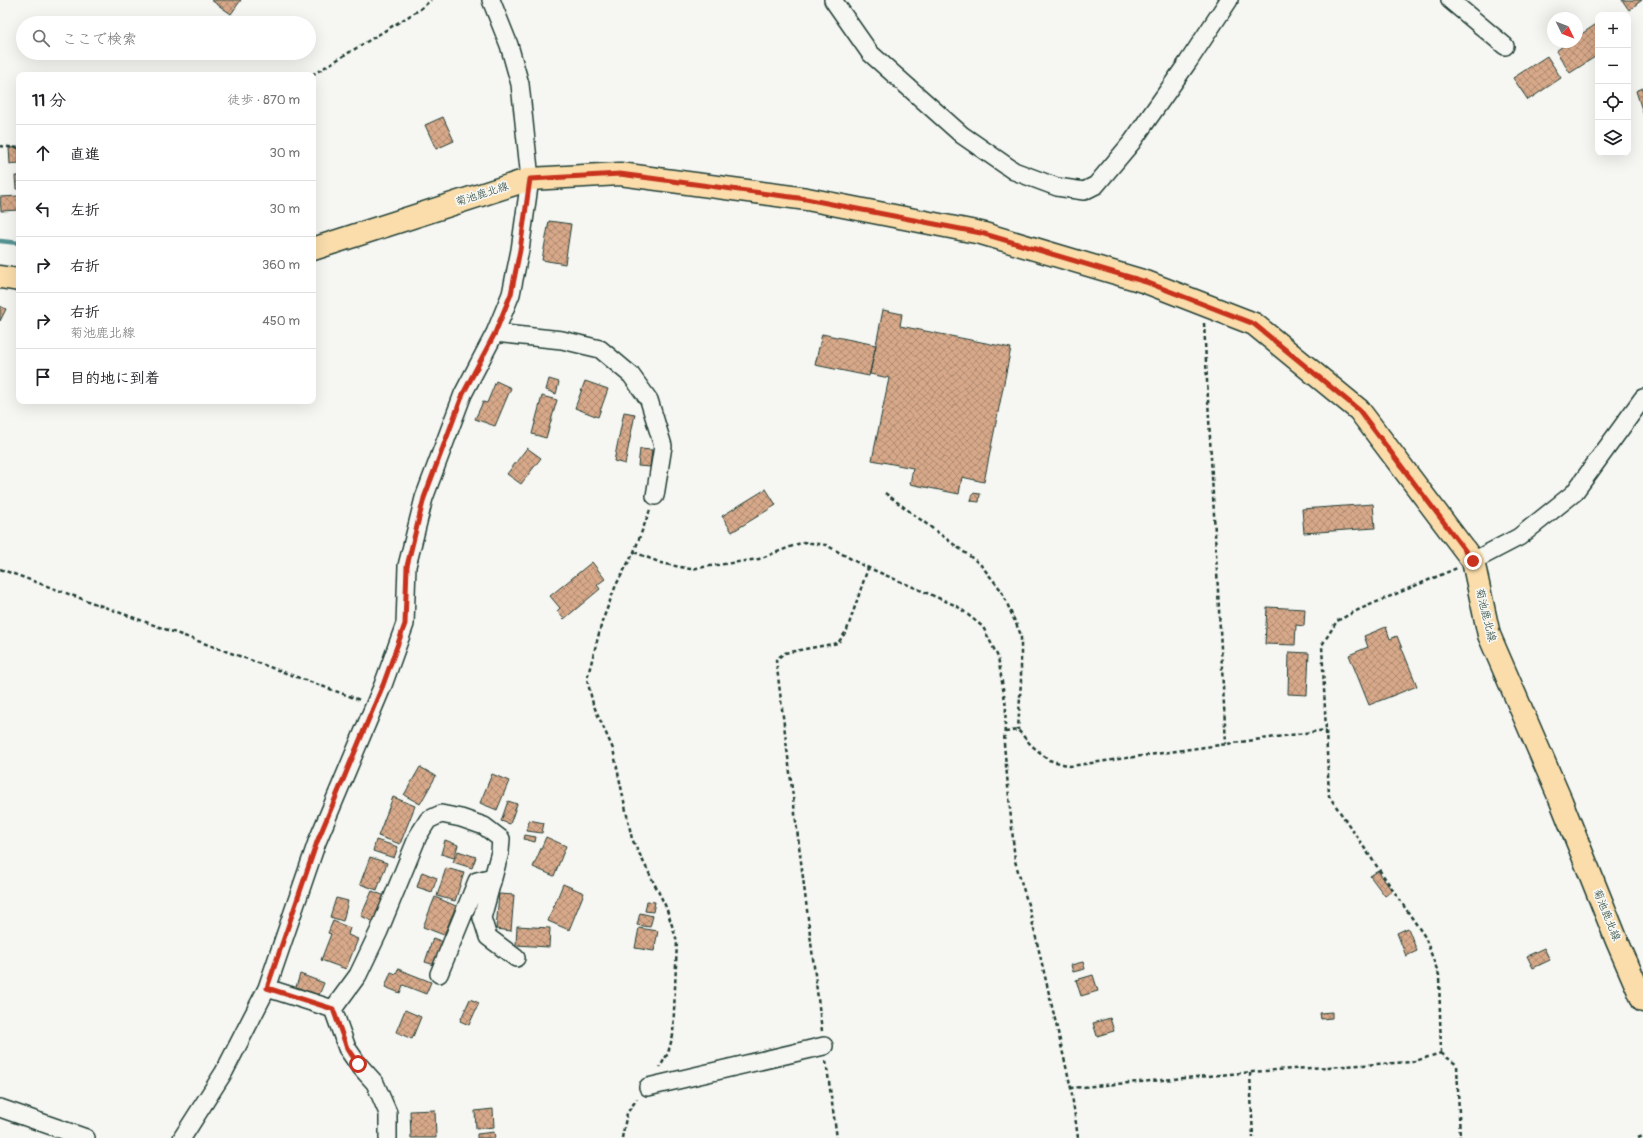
<!DOCTYPE html>
<html lang="ja">
<head>
<meta charset="utf-8">
<style>
	body { margin:0; font-family:Pangolin,"Klee One",sans-serif; background:#f2f2f2; color:#202124 }
	.controls { position:absolute; right:12px; top:12px; display:grid; overflow:hidden; border-radius:8px; box-shadow:0 4px 16px #0002 }
	.controls button { width:36px; height:36px; display:grid; place-items:center; padding:0; border:0; border-bottom:1px solid #e0e0e0; background:#fff; color:#202124; font:20px sans-serif }
	.compass { position:absolute; left:1547px; top:12px; width:36px; height:36px; border-radius:50%; background:#fff; box-shadow:0 4px 16px #0002; rotate:133deg }
	.stop { position:absolute; width:12px; height:12px; margin:-9px; border:3px solid #c8321e; border-radius:50%; background:#fff }
	.stop.end { background:#c8321e; border-color:#fff; box-shadow:0 1px 4px #0008 }
	.list { margin:0; padding:0; list-style:none }
	h2 { display:flex; justify-content:space-between; align-items:center; height:52px; margin:0; padding:0 16px; font-size:17px }
	h2 small { font-size:13px; font-weight:400; color:#757577 }
	.list li { display:grid; grid-template-columns:26px 1fr auto; gap:12px; align-items:center; box-sizing:border-box; height:56px; padding:0 16px; border-top:1px solid #e0e0e0 }
	.list b { display:block; font-size:15px; white-space:nowrap }
	.list p { margin:0; font-size:13px; white-space:nowrap; color:#757577 }
	.list em { font-size:13px; font-style:normal; color:#757577 }
	.icon { flex:none; width:22px; height:22px; fill:none; stroke:currentColor; stroke-width:2; stroke-linecap:round; stroke-linejoin:round }
	.map { position:relative; flex:none; width:1643px; height:1138px; overflow:hidden }
	.search { position:absolute; background:#fff; box-shadow:0 4px 16px #0002; left:16px; top:16px; width:300px; height:44px; display:flex; align-items:center; gap:10px; box-sizing:border-box; padding:0 14px; border-radius:22px; color:#757577; font-size:15px }
	.panel { position:absolute; background:#fff; box-shadow:0 4px 16px #0002; left:16px; top:72px; width:300px; height:332px; border-radius:8px }
	.map>svg:first-child { display:block }
	.lines { fill:none; stroke-linecap:round; stroke-linejoin:round }
	.stream { stroke:#579393; stroke-width:4.5 }
	.building { fill:url(#building-cross-hatch); stroke:#1f3d34 }
	.minor-casing { stroke:#1f3d34; stroke-width:20 }
	.major-casing { stroke:#1f3d34; stroke-width:25 }
	.path { stroke:#1f3d34; stroke-width:2.5; stroke-dasharray:4 3; stroke-linecap:butt }
	.minor { stroke:#f6f6f2; stroke-width:17 }
	.major { stroke:#faddab; stroke-width:22 }
	.route { stroke:#c8321e; stroke-width:5 }
	.labels { text-anchor:middle; dominant-baseline:central; stroke-width:3.5; stroke-linejoin:round; paint-order:stroke }
	.street-label { font-size:11px; fill:#1f3d34; stroke:#f6f6f2 }
</style>
</head>
<body>
<div class="map">
<svg width="1643" height="1138" viewBox="0 0 1643 1138">
	<defs>
		<pattern id="building-cross-hatch" width="8" height="8" patternUnits="userSpaceOnUse"><rect width="8" height="8" fill="#d7a889"/><path d="M0 0l8 8M0 8l8-8" fill="none" stroke="#ae8a71"/></pattern>
	</defs>
	<rect width="100%" height="100%" fill="#f6f6f2"/>
	<filter id="ink" filterUnits="userSpaceOnUse"><feTurbulence type="fractalNoise" baseFrequency=".025" numOctaves="2"/><feDisplacementMap in="SourceGraphic" scale="8" xChannelSelector="R" yChannelSelector="G"/><feConvolveMatrix kernelMatrix="1 2 1 2 8 2 1 2 1" color-interpolation-filters="sRGB"/></filter>
	<g filter="url(#ink)">
		<g class="lines">
			<path class="stream" d="M0,241L19,243"/>
		</g>
		<path class="building" d="M211,0H241L231,14Z
			M1622,0H1642L1629,10Z
			M1598,23V55L1570,73L1556,51L1569,42H1577V37Z
			M1547,56L1561,78L1528,100L1513,78Z
			M1643,88V113L1636,91Z
			M443,117L454,141L436,149L425,125Z
			M19,147V163L10,164L9,148Z
			M15,176H19V189H16Z
			M19,196V210L1,211L0,197Z
			M549,221L571,224L565,264L542,260Z
			M0,306L6,309L0,321Z
			M883,310L902,314L900,326L1011,348L984,482L962,477L959,494L910,484L913,468L872,460L889,378L870,374Z
			M822,334L876,345L869,376L815,365Z
			M549,379L559,382L556,394L546,390Z
			M496,381L511,388L495,426L475,419L483,402L487,403Z
			M585,381L608,389L598,417L575,408Z
			M542,396L557,400L546,438L532,434Z
			M624,412L635,414L625,464L614,461Z
			M527,448L541,458L521,484L507,474Z
			M640,449L652,450L650,467L638,466Z
			M766,489L776,505L732,532L722,516Z
			M973,493L980,494L979,502L971,501Z
			M1373,504L1375,528L1304,533L1302,509Z
			M592,562L605,579L597,585L600,589L564,619L557,611L560,608L550,596Z
			M1267,607L1305,609L1304,626L1296,625L1295,645L1265,644Z
			M1386,627L1390,639L1397,636L1417,686L1369,705L1349,655L1368,647L1364,636Z
			M1289,652L1309,653L1307,695L1288,694Z
			M420,767L436,776L420,804L404,795Z
			M492,774L509,781L497,810L480,803Z
			M393,797L415,806L400,844L378,836Z
			M508,801L517,804L510,824L501,821Z
			M529,820L544,823L542,833L527,831Z
			M525,835L536,837L535,842L524,839Z
			M546,837L566,846L554,876L533,867Z
			M376,840L398,847L394,858L373,851Z
			M445,840L458,845L454,858L441,854Z
			M458,851L476,857L472,868L453,862Z
			M370,857L387,863L377,890L360,884Z
			M446,868L464,873L455,901L437,896Z
			M1378,871L1392,891L1385,896L1370,876Z
			M422,872L437,878L432,892L417,887Z
			M563,884L584,893L569,930L548,921Z
			M372,891L385,896L374,922L361,916Z
			M499,894L514,895L511,931L496,929Z
			M435,897L456,906L444,935L423,927Z
			M336,898L348,901L343,921L330,917Z
			M647,901L655,902L653,912L645,911Z
			M640,913L653,916L650,927L637,925Z
			M333,921L350,928L348,935L358,939L346,969L321,960L331,934L328,933Z
			M517,926L550,928L549,947L516,945Z
			M639,928L658,931L654,951L635,948Z
			M1408,928L1417,951L1406,956L1397,933Z
			M433,938L446,943L438,966L425,962Z
			M1544,948L1550,960L1533,968L1527,956Z
			M1083,962L1085,969L1073,972L1071,965Z
			M398,969L431,982L426,994L403,985L400,993L385,987L391,972L396,974Z
			M300,974L324,983L319,995L296,987Z
			M1093,975L1098,991L1081,996L1076,980Z
			M470,999L479,1003L469,1025L460,1021Z
			M405,1010L421,1017L412,1039L396,1032Z
			M1332,1012V1018L1321,1019L1320,1013Z
			M1110,1018L1114,1031L1097,1036L1093,1023Z
			M493,1109L494,1127L476,1129L475,1111Z
			M435,1110L436,1138H411L410,1111Z
			M494,1132L495,1138H477V1134Z"/>
		<g class="lines">
			<g class="minor-casing">
				<path id="minor" d="M833,0L870,53L962,135L1014,171L1057,187L1084,191L1096,185L1132,142L1188,62L1229,0
					M1450,0L1505,46
					M495,333L562,340L600,349L631,375L649,400L663,446L655,496
					M1473,561L1519,537L1574,493L1643,398
					M439,974L477,881L493,877
					M267,988L333,1009
					M333,1009L358,975L379,931L418,836L428,820L441,814L461,818L484,826L501,839L500,852L482,918L488,937L516,958
					M333,1009L347,1048L358,1064L375,1083L388,1113V1138
					M648,1087L824,1046
					M0,1108L86,1138
					M182,1138L224,1072L267,988L317,842L383,685L405,624L407,566L424,498L463,394L495,333L511,294L520,250L530,179L520,84L509,45L491,0"/>
			</g>
			<g class="major-casing">
				<path id="major" d="M313,249L530,179L620,174L807,199L981,233L1146,282L1254,324L1359,410L1473,561L1489,635L1561,801L1617,941L1643,1001
					M0,277L19,280"/>
			</g>
			<path class="path" d="M312,75L419,10L431,0
				M0,146L19,148
				M1204,323L1226,744
				M885,493L980,564L1001,590L1021,635V681L1018,730
				M650,510L634,552L616,585L602,622L587,679L593,704L613,749L632,839L666,907L677,941L673,1035L668,1053L660,1067
				M634,552L661,563L690,569L759,559L803,542L826,545L862,565L957,606L983,627L998,657L1006,707L1004,744L1015,861L1029,908L1071,1088
				M0,569L360,700
				M1005,732L1018,730L1031,745L1049,760L1070,766L1326,730
				M822,1031L776,660L784,653L838,643L847,630L868,568
				M1441,1053L1439,975L1425,937L1329,796L1322,645L1337,621L1358,610L1457,568
				M1441,1053L1457,1065L1460,1138
				M826,1061L837,1138
				M1250,1073L1253,1138
				M622,1138L627,1113L637,1099
				M1078,1138L1071,1088L1276,1070L1412,1062L1441,1053
				M1638,1138L1643,1136"/>
			<use href="#minor" class="minor"/>
			<use href="#major" class="major"/>
		</g>
	</g>
	<g class="lines" filter="url(#ink)">
		<path class="route" d="M358,1064L347,1048L333,1009L267,988L317,842L383,685L405,624L407,566L424,498L463,394L495,333L511,294L520,250L530,179L620,174L806,199L981,233L1146,282L1254,324L1359,410L1473,561"/>
	</g>
	<g class="labels">
		<g class="street-label">
			<text transform="translate(482 194) rotate(-18)">菊池鹿北線</text>
			<text transform="translate(1486 615) rotate(76)">菊池鹿北線</text>
			<text transform="translate(1607 915) rotate(68)">菊池鹿北線</text>
		</g>
	</g>
</svg>
<div class="controls">
<button>+</button>
<button>−</button>
<button><svg class="icon" aria-label="locate" viewBox="0 0 24 24"><circle cx="12" cy="12" r="6"/><path d="M12 2v4M12 18v4M2 12h4M18 12h4"/></svg></button>
<button><svg class="icon" aria-label="layers" viewBox="0 0 24 24"><path d="M12 4l9 5-9 5-9-5zM3 14l9 5 9-5"/></svg></button>
</div>
<svg class="compass" viewBox="-18 -18 36 36"><path d="M0-13l5 13h-10z" fill="#e53935"/><path d="M0 13l5-13h-10z" fill="#757577"/></svg>
<div class="stop" style="left:358px;top:1064px"></div>
<div class="stop end" style="left:1473px;top:561px"></div>
<div class="search"><svg class="icon" aria-label="search" viewBox="0 0 24 24"><circle cx="10" cy="10" r="6"/><path d="M15 15l6 6"/></svg>ここで検索</div>
<section class="panel">
<h2>11 分<small>徒歩 · 870 m</small></h2>
<ul class="list">
<li><svg class="icon" aria-label="ahead" viewBox="0 0 24 24"><path d="M12 20V5M6 11l6-6 6 6"/></svg><div><b>直進</b></div><em>30 m</em></li>
<li><svg class="icon" aria-label="left" viewBox="0 0 24 24"><path d="M17 20v-9H6M10 6l-5 5 5 5"/></svg><div><b>左折</b></div><em>30 m</em></li>
<li><svg class="icon" aria-label="right" viewBox="0 0 24 24"><path d="M7 20v-9h11M14 6l5 5-5 5"/></svg><div><b>右折</b></div><em>360 m</em></li>
<li><svg class="icon" aria-label="right" viewBox="0 0 24 24"><path d="M7 20v-9h11M14 6l5 5-5 5"/></svg><div><b>右折</b><p>菊池鹿北線</p></div><em>450 m</em></li>
<li><svg class="icon" aria-label="arrive" viewBox="0 0 24 24"><path d="M6 21V4h12l-3 4 3 4H6"/></svg><div><b>目的地に到着</b></div></li>
</ul>
</section>
</div>
</body>
</html>
